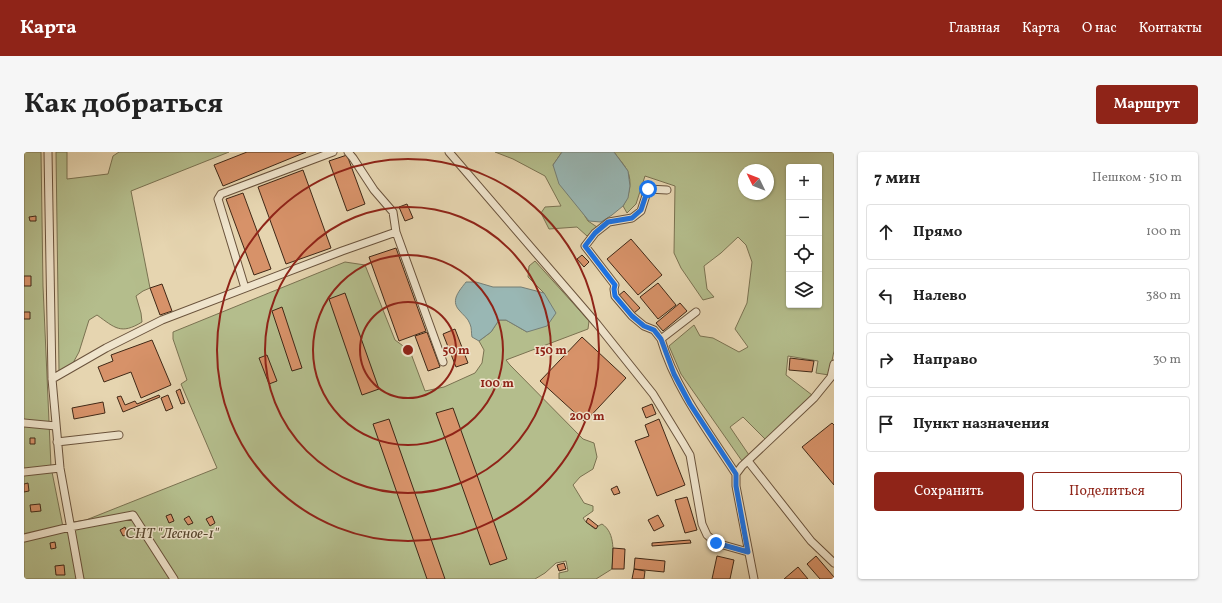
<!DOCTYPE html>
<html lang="ru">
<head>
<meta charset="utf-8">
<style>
	body { margin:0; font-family:Vollkorn,serif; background:#f6f6f6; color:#222 }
	.controls { position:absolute; right:12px; top:12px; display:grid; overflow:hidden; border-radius:4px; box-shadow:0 1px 3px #0004 }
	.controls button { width:36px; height:36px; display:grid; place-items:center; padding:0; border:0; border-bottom:1px solid #e0e0e0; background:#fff; color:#222; font:20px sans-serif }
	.compass { position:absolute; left:714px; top:12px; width:36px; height:36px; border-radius:50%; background:#fff; box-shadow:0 1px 3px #0004; rotate:313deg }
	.stop { position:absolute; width:12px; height:12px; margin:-9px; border:3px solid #1a73e8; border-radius:50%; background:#fff }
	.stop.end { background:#1a73e8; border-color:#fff; box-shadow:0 1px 4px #0008 }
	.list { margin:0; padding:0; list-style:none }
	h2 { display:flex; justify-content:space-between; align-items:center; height:52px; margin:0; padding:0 16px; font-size:17px }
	h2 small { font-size:13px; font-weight:400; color:#767676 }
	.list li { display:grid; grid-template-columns:26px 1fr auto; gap:12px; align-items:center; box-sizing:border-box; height:56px; margin:0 8px 8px; padding:0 8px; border:1px solid #e0e0e0; border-radius:4px }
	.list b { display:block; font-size:15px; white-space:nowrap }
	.list em { font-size:13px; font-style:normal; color:#767676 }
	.actions { display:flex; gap:8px; padding:12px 16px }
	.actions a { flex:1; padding:9px 0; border:1px solid #8f2418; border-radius:4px; text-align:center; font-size:14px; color:#8f2418 }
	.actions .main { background:#8f2418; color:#fff }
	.icon { flex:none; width:22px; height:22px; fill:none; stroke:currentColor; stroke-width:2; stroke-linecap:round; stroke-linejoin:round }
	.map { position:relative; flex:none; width:810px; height:427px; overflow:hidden; border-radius:4px }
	header { display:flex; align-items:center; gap:24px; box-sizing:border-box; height:56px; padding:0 20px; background:#8f2418; color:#fff }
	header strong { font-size:19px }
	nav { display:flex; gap:22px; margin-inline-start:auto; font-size:14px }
	.intro { display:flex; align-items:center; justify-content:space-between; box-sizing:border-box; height:96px; padding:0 24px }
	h1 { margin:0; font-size:28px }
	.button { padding:10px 18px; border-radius:4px; background:#8f2418; color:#fff; font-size:14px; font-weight:700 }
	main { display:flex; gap:24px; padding:0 24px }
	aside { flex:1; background:#fff; border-radius:4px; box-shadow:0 1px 3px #0004 }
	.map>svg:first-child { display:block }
	.green { fill:#b4bd8c; stroke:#7a7251; fill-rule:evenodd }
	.water { fill:#99b7b4; stroke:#757e75 }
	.building { fill:#d79269; stroke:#402816 }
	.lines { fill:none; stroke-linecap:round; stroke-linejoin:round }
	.minor-casing { stroke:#6a533c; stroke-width:9 }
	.minor { stroke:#efe4cc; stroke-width:7 }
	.route { stroke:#1a73e8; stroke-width:5 }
	.ring { fill:none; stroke:#8f2418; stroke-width:2 }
	.labels { text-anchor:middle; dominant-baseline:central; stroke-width:3; stroke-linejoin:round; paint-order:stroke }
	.park-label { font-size:15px; font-style:italic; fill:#57462e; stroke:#efe4cc }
	.centre { fill:#8f2418; stroke:#efe4cc; stroke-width:2 }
	.ring-label { font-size:12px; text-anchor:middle; font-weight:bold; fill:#8f2418; stroke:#efe4cc; stroke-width:3; stroke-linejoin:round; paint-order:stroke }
</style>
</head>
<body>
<header>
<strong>Карта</strong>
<nav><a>Главная</a><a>Карта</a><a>О нас</a><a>Контакты</a></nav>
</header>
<div class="intro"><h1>Как добраться</h1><a class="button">Маршрут</a></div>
<main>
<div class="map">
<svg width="810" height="427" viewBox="0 0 810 427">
	<rect width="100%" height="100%" fill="#e6d5b0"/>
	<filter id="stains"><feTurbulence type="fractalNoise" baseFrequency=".005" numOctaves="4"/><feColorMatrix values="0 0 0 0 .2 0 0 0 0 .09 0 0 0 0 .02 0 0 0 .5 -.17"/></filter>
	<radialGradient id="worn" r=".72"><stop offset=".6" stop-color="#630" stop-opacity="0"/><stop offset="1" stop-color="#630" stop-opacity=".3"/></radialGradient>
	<path class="green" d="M0,0H17L19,134L27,315L39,375L50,370L62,368L193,316L157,232L163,228L149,187V180L321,110L341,113L371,188L386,199L401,239L420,235L451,221L458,211L460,198L455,189L467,180L475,168H482L503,180L520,141L504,125L505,114L511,109L565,169L564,177L482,208L486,213L559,287L570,291L573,305L569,317L556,325L549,333L560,351L569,354V359L559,366L562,370L571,377L574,374L578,372C592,381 589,402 588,417L572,427H535V421L544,419L542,409L532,411L521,421L511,427H0Z
		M32,0H43V27L84,22L89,4L95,0H205L107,39L126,136L119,139L112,144L117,161L118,170C97,183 91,176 73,163L65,168L55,200L49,211L35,219Z
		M471,0H538L529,13L564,69L573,75L563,84L553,75L525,77L517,61L521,55L537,54L521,24L489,7Z
		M590,0H809L810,1V199L805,223L792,221L794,209L764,204L762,223L788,243L742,288L719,265L706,275L725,303L718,309L657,222L645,194L670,173L676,184L689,186L715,200L724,195L711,177L723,151L728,110L722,93L714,85L697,101L680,114L683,137L690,145L679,148L657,116L650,101L651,34L621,24L612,52L603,61L599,54C605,44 609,30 603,18C600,12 594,6 590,0ZM765,15H795V153H765ZM720,18H744V42H720Z"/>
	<path class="water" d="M538,0H590L604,19L606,34L604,46L599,54L588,63L577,70L565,69L535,32L529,13Z
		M442,130H452L469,135H497L520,141L532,161L523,174L503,180L482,168H475L467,180L455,189L448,185C447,181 448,176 446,172C444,166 439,163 435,158C426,148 436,138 442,130Z"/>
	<path class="building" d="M223,0H282L199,34L190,13Z
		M323,3L341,52L323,59L305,9Z
		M279,18L307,96L262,112L234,35Z
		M219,41L247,117L230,123L202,47Z
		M383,52L389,66L381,69L375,55Z
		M12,64V69H6L5,65Z
		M607,87L638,123L614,143L583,107Z
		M372,96L402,179L375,189L345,105Z
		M558,103L565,110L560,115L553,107Z
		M0,124H7V134H0Z
		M634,131L652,153L634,167L616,145Z
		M138,132L148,159L136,163L126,136Z
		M600,139L616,156L610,161L594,144Z
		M321,141L355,237L338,243L305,147Z
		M656,151L663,159L639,179L632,171Z
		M258,155L278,216L268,219L248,159Z
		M0,160H6V167H0Z
		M431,177L444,211L432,215L419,182Z
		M403,180L416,215L404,219L391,184Z
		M558,185L602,226L561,270L516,229Z
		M128,188L147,233L117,246L107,220L80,230L74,215L89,209L87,203Z
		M243,203L253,229L245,232L235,206Z
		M766,206L790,209L788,220L765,218Z
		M156,237L161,251L157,252L152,239Z
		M135,243L136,245L99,260L93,245L97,244L101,253L111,249L113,252Z
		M144,243L149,256L142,259L137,246Z
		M79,250L81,261L50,267L48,256Z
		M628,252L632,262L622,266L618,256Z
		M429,256L483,407L466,413L412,261Z
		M365,267L421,427H403L349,272Z
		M635,267L661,333L633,344L611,289L625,284L621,273Z
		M808,271L810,273V333L778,295Z
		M6,286H11V292H6Z
		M4,331L5,339L0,340V332Z
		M593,334L596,341L590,343L587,337Z
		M663,345L673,378L661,381L651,348Z
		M16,352L17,359L7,360L6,353Z
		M147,362L150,369L145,371L142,364Z
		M634,363L640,374L630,379L624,368Z
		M165,364L169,371L164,373L160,367Z
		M188,364L191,371L186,374L182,367Z
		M564,366L574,374L572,377L562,370Z
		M101,375L104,382L99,384L96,378Z
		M666,388L667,391L628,394V391Z
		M31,390L32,396L27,397L26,391Z
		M589,396L601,397L600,417H588Z
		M693,404L710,408L706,427H688Z
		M792,404L810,425V427H796L783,412Z
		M611,406L641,409L640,420L610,417Z
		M540,411L542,417L535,419L533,413Z
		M40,413L41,423H32L31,414Z
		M774,415L784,427H760Z
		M610,417L621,419L620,427H608Z"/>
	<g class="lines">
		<g class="minor-casing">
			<path id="minor" d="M24,0L28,227L36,316L56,427
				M324,0L329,6L350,38L369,60L372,80L419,210
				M425,0L573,172L629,242L659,291L666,303L678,372L683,383L692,391L724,400
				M221,136L194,47L197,42L309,0
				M672,160L637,187C651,236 684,279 712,322
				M637,187L630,178L620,174L608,164L591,144L590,137L591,133L561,94L571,81L585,70L608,66L617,59L624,37L643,38
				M28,227L82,196L138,168L318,99L372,80
				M0,271L32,274
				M33,290L95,283
				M724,309L787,389L810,411
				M0,320L36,316
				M0,386L46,375L109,363L150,427
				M730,427L712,334V322L718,314L790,246L807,225L810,212"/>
		</g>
		<use href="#minor" class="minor"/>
	</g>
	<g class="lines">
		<path class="route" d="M624,37L617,58L608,66L584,70L571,81L561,94L591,133L590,137L591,144L608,164L620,174L630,178L637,187L650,222L666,252L712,322V334L724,400L692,391"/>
	</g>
	<g class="ring">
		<circle cx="384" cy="198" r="48"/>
		<circle cx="384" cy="198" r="95"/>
		<circle cx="384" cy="198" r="143"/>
		<circle cx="384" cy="198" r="191"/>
	</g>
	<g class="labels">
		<g class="park-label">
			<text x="148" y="382">СНТ "Лесное-1"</text>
		</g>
	</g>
	<circle cx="384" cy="198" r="6" class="centre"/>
	<g class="ring-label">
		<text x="432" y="202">50 m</text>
		<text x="527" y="202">150 m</text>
		<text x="473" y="235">100 m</text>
		<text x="563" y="268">200 m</text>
	</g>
	<rect width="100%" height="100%" filter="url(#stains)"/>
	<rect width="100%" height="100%" fill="url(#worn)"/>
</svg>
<div class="controls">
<button>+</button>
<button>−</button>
<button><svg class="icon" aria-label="locate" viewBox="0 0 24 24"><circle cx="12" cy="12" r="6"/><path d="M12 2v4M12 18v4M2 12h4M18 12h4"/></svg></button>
<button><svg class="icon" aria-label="layers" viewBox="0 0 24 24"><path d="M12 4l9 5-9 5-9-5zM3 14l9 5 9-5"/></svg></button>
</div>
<svg class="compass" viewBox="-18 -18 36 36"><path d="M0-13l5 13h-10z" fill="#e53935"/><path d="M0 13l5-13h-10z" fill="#767676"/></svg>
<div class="stop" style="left:624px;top:37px"></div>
<div class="stop end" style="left:692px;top:391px"></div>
</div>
<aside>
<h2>7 мин<small>Пешком · 510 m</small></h2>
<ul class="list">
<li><svg class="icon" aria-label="ahead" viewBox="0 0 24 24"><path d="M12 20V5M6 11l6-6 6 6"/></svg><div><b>Прямо</b></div><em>100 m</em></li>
<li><svg class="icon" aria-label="left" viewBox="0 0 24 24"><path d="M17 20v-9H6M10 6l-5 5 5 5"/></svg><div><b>Налево</b></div><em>380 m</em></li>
<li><svg class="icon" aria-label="right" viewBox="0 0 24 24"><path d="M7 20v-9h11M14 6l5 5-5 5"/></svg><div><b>Направо</b></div><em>30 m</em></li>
<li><svg class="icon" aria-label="arrive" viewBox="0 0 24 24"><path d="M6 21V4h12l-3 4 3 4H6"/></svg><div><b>Пункт назначения</b></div></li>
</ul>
<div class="actions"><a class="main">Сохранить</a><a>Поделиться</a></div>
</aside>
</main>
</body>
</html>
